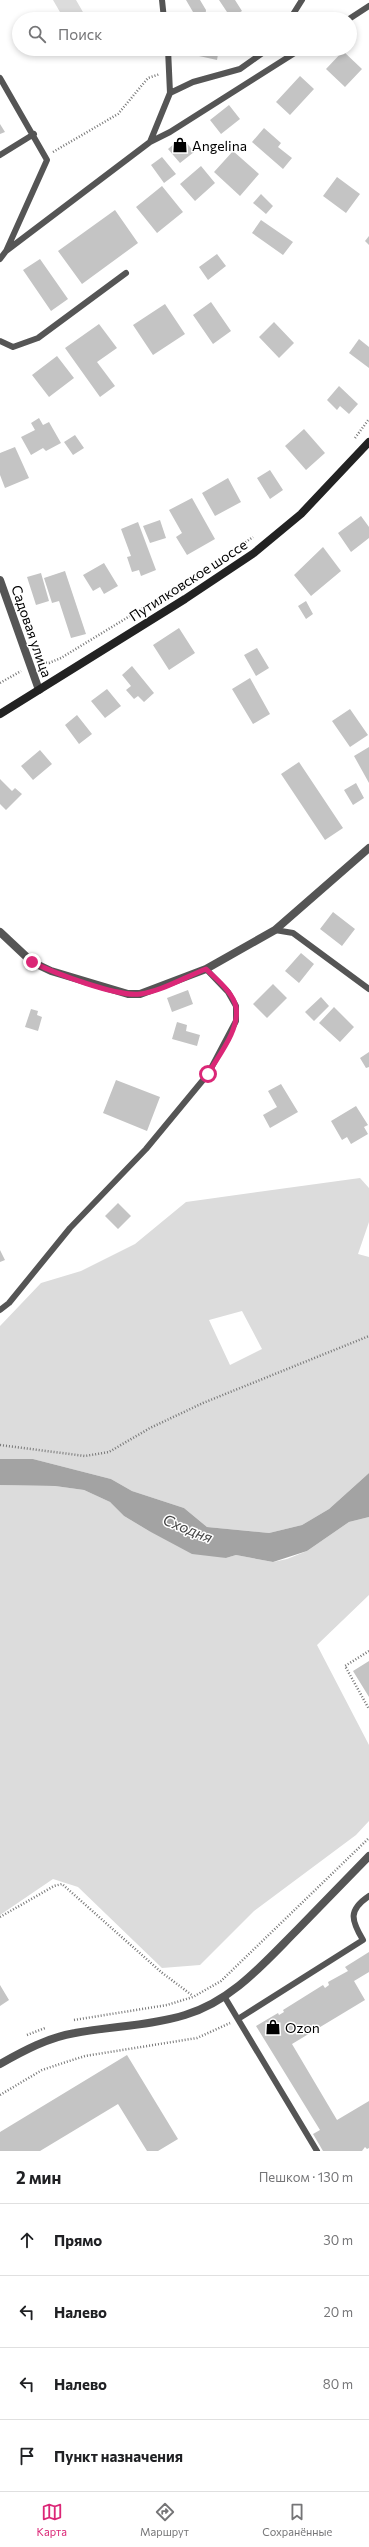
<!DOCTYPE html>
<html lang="ru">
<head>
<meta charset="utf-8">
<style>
	body { margin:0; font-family:Commissioner,sans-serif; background:#f2f2f2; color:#202124 }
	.stop { position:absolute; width:12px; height:12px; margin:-9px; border:3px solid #db2777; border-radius:50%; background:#fff }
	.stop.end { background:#db2777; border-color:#fff; box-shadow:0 1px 4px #0008 }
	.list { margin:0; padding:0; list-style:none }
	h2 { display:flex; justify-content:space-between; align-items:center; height:52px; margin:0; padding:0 16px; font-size:17px }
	h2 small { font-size:13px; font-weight:400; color:#757577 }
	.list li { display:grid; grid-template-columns:26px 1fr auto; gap:12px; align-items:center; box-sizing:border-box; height:72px; padding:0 16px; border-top:1px solid #e0e0e0 }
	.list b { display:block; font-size:15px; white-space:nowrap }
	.list em { font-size:13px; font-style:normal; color:#757577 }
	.icon { flex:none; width:22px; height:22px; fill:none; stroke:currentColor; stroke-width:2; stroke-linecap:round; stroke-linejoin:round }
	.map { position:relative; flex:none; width:369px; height:2151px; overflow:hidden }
	.search { position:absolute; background:#fff; box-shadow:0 2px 6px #0003; left:12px; right:12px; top:12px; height:44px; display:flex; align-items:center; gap:10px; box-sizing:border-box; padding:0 14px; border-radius:22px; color:#757577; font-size:15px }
	.sheet { height:340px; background:#fff }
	nav { display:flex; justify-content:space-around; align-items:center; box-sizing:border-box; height:56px; border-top:1px solid #e0e0e0; background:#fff; font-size:11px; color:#757577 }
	nav a { display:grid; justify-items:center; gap:2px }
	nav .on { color:#db2777 }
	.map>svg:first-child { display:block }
	.green { fill:#dcdcdc; fill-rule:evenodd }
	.water { fill:#a3a3a3 }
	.building { fill:#c4c4c4 }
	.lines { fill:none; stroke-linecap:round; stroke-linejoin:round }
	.path { stroke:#777; stroke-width:2.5; stroke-dasharray:1 2; stroke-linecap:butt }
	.lane { stroke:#555; stroke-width:6 }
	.street { stroke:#555; stroke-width:8 }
	.secondary { stroke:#222; stroke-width:8 }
	.route { stroke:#db2777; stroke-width:5 }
	.labels { text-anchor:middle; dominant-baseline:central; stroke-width:3; stroke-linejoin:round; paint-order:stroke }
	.poi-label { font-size:14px; fill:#000; stroke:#fff; text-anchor:start }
	.street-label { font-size:14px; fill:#000; stroke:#fff }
	.water-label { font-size:15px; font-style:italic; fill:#444; stroke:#fff }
</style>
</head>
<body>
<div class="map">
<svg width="369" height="2151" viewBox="0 0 369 2151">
	<rect width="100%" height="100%" fill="#fff"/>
	<path class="green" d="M53,0H76L87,19H64Z
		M360,1178L369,1188V1222L358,1254L369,1257V1473L329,1509L302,1525L269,1533L207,1527L184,1508L132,1491L111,1479L33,1459H0V1326L41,1283L81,1271L135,1244L186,1202ZM242,1311L262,1349L230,1365L209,1320Z
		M0,1485L55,1486L84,1490L110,1502L124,1516L149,1531L226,1558L236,1555L273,1562L287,1559L307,1551L349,1522L369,1517V1595L317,1645L369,1745V1821L356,1835L254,1911L200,1965L162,1968L78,1887L53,1879L0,1915Z"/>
	<path class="water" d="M0,1459H33L111,1479L132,1491L184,1508L207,1527L269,1533L302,1525L329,1509L369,1473V1517L349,1522L307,1551L273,1562L236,1555L226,1558L192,1554L149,1531L124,1516L110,1502L84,1490L55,1486L0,1485Z"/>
	<path class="building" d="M186,0H200L206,10L205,19H192L193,12Z
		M219,0H235L242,11L231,18Z
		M142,49H159L146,56Z
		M200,49H219L217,60L199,56Z
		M343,51L362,69L345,87L326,69Z
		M300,76L314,89L290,115L276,102Z
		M229,105L240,119L221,134L210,120Z
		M0,124L5,132L0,134Z
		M264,128L281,143L278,147L292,158L283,169L252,142Z
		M182,137L194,152L180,163L168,149Z
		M233,151L259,174L240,196L214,172Z
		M162,157L176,174L164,183L151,165Z
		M201,166L215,183L195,201L180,184Z
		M337,177L360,194L346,213L323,196Z
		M162,186L183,212L157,233L136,207Z
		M261,194L273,206L266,214L253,203Z
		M115,210L138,243L82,284L58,251Z
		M261,220L293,242L283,255L252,233Z
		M369,236V245L365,241Z
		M217,254L226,266L208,280L199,267Z
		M40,259L68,299L51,311L23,270Z
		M211,302L231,331L213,344L193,315Z
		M165,304L185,334L153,355L133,325Z
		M274,322L294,343L279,358L259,337Z
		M99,324L117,348L97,362L115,386L100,397L65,348Z
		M359,339L369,347V368L349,353Z
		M57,356L74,378L49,397L32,375Z
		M339,386L358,404L349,414L340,406L337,410L327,400Z
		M39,418L43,425L49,422L61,443L46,451L43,448L31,455L21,437L35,430L31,423Z
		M304,429L325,453L306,470L285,446Z
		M75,435L84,448L73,455L64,442Z
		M15,447L29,478L5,488L0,475V453Z
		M270,470L283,490L270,499L257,478Z
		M228,478L241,502L215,516L202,493Z
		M192,498L215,539L187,555L176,537L182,533L169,510Z
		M361,516L369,527V538L351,552L338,533Z
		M160,520L166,538L150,543L143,526Z
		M138,522L156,570L141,576L139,570L132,572L127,557L131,556L121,529Z
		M323,547L341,571L311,596L294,575Z
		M104,563L118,586L104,594L100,587L93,591L83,575Z
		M65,571L86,634L71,638L59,601L52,603L44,578Z
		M41,573L49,601L36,605L27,577Z
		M306,601L313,614L306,619L298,606Z
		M179,628L195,653L169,670L153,645Z
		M257,648L269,668L256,676L244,655Z
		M132,666L154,693L144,702L138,696L134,699L126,690L131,686L122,675Z
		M250,678L270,714L253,724L232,689Z
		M107,689L121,706L105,718L91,701Z
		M350,709L368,735L350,747L332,721Z
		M77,715L92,734L79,744L65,725Z
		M369,747V783L354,756Z
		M40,750L52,764L33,780L21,766Z
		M299,762L343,828L325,840L281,774Z
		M0,779L12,791L15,788L22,794L6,810L0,804Z
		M356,783L364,798L353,805L344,790Z
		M333,912L355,929L342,946L320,929Z
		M301,953L314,964L299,983L285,971Z
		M273,984L287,998L267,1018L253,1004Z
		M188,990L193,1004L172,1012L167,998Z
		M321,997L329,1006L314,1021L305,1012Z
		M334,1007L354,1027L340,1042L319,1023Z
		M31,1009L38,1011L37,1015L42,1017L38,1031L25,1027Z
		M177,1022L187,1025L186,1031L200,1035L197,1046L172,1039Z
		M369,1052V1067L366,1068L360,1058Z
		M116,1080L160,1097L147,1131L103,1113Z
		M281,1084L298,1112L270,1128L263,1115L277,1107L268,1091Z
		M356,1106L368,1125L364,1127L368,1134L351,1144L347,1137L342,1140L331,1121Z
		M118,1203L131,1216L118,1229L105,1216Z
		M0,1250L5,1260L0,1262Z
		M369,1661V1697L353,1671Z
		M369,1952V1972L354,1981L365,2000L292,2044L337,2120L369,2101V2148L367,2149L365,2147L362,2151H323L313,2134L320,2130L256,2026L278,2013L279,2015L284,2012L283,2010L323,1985L325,1988L329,1985L328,1982L348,1971L345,1967Z
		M0,1985L9,2000L0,2006Z
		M127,2055L178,2139L158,2151H147L118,2104L40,2151H0V2132Z"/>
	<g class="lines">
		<path class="path" d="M53,152L118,114L148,78L160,74
			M355,438L369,419
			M216,563L253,537
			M40,662L49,663L61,658L207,569
			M0,683L21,671
			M0,1445L85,1456L109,1452L150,1428L203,1403L369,1336
			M369,1651L345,1666L369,1709
			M0,1917L54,1886L62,1884L161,1972L193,1996
			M74,2020L167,2005L193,1997L221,1981L369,1838
			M27,2035L45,2028
			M0,2095L42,2070L63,2063L85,2056L197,2038L230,2023"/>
		<path class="lane" d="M162,0L164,19
			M290,19L302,0
			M349,19L369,6
			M0,78L47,160L7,249
			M170,93L193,82L240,69L268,49
			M150,142L170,132L301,49
			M0,155L34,134
			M0,259L6,251L150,142L170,93L168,49
			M0,341L13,347L38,338L126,273
			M275,930L293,933L369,989
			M0,1310L9,1303L70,1228L146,1149L208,1074L236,1021V1006L228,992L206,969
			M224,1996L317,2151
			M238,2019L363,1940C351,1920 348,1910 369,1896"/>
		<path class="street" d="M0,580L39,690
			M0,932L32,962L51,971L128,994H140L206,969L275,930L369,848
			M0,2064C23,2051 49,2037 75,2033C112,2026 149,2026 185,2015C232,2001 264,1963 297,1930C321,1905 345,1881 369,1856"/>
		<path class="secondary" d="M0,714L185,599L254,553L301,514L369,442"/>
	</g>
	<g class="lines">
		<path class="route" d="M32,962C54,973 117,997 140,994C162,991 185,977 206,969C216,979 233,992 236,1007C240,1030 218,1056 208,1074"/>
	</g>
	<defs>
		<g id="shop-bare" transform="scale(1.2)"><path d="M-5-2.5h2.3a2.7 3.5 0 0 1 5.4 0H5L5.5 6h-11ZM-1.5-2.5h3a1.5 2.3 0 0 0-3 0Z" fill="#000" stroke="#fff" stroke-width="2.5" paint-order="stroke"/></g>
	</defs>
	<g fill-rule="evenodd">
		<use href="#shop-bare" x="180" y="145"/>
		<use href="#shop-bare" x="273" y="2027"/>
	</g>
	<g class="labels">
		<g class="poi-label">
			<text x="192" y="145">Angelina</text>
			<text x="285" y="2027">Ozon</text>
		</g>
		<g class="street-label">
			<text transform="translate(188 580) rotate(-33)">Путилковское шоссе</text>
			<text transform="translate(32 631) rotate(71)">Садовая улица</text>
		</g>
		<g class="water-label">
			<text transform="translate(188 1528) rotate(22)">Сходня</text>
		</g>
	</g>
</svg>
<div class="stop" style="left:208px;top:1074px"></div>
<div class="stop end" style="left:32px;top:962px"></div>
<div class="search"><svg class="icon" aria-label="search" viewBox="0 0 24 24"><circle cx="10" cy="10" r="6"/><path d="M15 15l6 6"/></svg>Поиск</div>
</div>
<section class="sheet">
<h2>2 мин<small>Пешком · 130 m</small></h2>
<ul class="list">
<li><svg class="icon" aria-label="ahead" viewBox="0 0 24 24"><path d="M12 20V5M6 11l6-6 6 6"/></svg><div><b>Прямо</b></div><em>30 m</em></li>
<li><svg class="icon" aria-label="left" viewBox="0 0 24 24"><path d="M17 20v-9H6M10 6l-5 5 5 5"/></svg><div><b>Налево</b></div><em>20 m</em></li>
<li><svg class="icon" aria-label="left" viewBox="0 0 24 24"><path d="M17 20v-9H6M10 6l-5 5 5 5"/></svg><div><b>Налево</b></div><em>80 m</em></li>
<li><svg class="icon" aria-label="arrive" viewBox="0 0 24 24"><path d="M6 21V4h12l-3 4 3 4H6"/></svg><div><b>Пункт назначения</b></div></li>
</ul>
</section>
<nav>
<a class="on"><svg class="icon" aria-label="map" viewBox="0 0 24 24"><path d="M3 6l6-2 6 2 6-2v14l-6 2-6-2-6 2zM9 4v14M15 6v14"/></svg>Карта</a>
<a><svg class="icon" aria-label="directions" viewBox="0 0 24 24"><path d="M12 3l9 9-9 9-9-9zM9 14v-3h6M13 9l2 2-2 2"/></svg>Маршрут</a>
<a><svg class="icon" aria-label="saved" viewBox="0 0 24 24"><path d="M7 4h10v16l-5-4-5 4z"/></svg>Сохранённые</a>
</nav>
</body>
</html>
